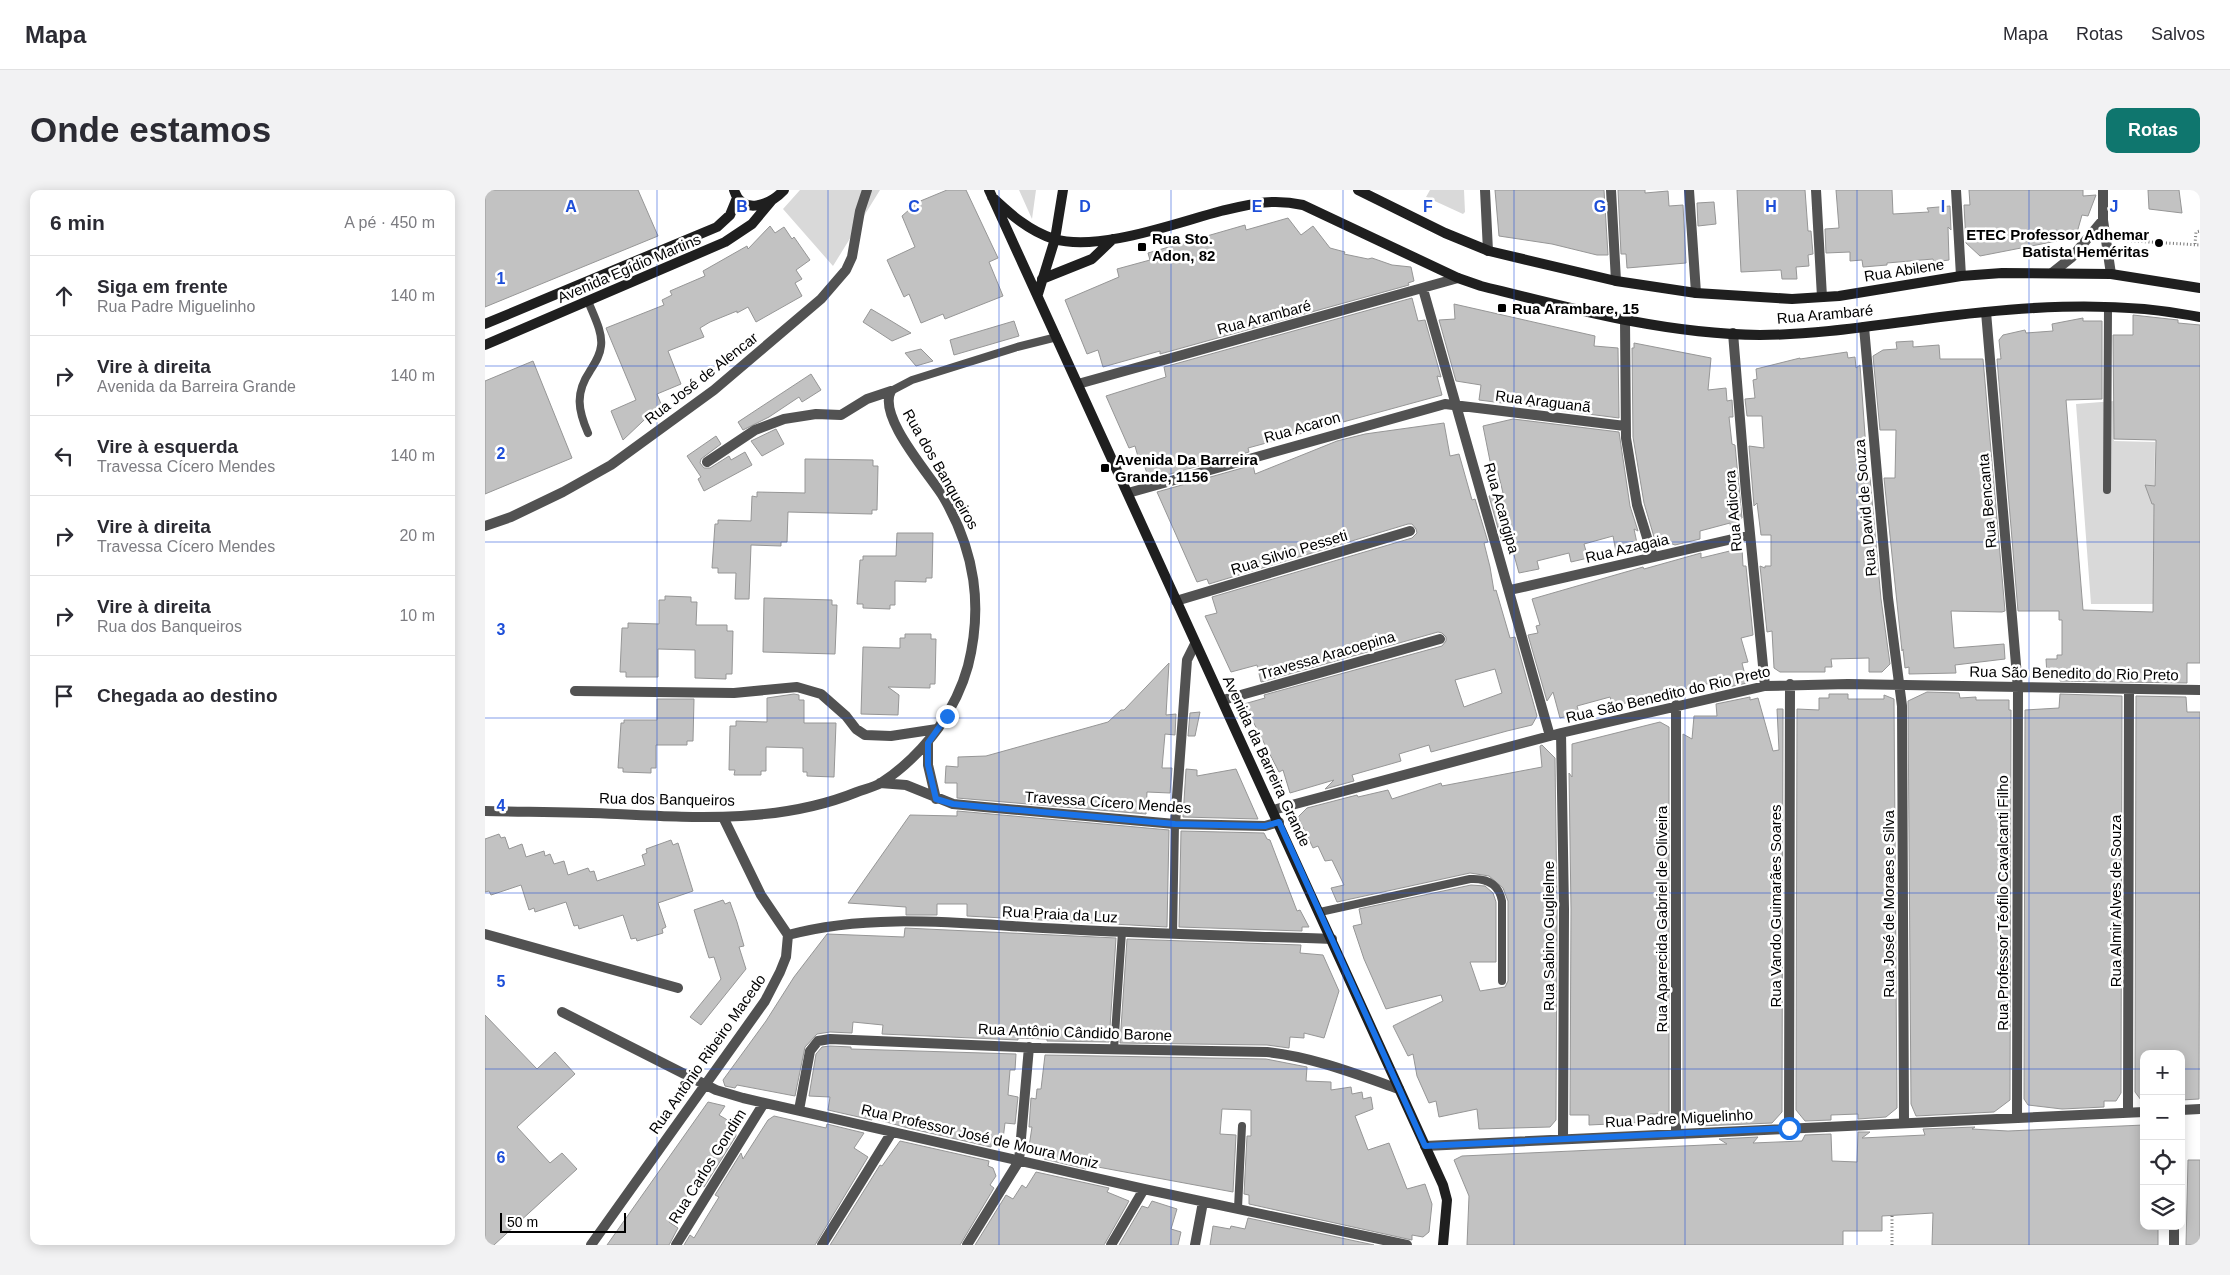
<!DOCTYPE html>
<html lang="pt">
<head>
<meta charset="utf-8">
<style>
	body { margin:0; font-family:Arial,sans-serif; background:#f2f2f3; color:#2b2b33 }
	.controls { position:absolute; right:15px; bottom:15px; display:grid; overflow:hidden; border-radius:10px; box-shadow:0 2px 12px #0003 }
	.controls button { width:45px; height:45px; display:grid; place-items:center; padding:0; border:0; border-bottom:1px solid #e1e1e2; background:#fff; color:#2b2b33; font:25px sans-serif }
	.scale { position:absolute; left:15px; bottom:12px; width:126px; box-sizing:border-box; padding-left:5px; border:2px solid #000; border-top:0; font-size:14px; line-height:18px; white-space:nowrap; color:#000; -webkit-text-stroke:4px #fff; paint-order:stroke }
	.stop { position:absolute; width:15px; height:15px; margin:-11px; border:4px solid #1a73e8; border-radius:50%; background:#fff }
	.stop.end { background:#1a73e8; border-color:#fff; box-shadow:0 1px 5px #0008 }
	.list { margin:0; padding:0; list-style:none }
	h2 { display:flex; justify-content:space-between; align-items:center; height:65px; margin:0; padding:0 20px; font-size:21px }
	h2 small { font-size:16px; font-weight:400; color:#7c7c81 }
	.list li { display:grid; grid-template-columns:32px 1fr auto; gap:15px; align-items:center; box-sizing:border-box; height:80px; padding:0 20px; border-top:1px solid #e1e1e2 }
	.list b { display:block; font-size:19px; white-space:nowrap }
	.list p { margin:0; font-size:16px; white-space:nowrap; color:#7c7c81 }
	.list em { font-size:16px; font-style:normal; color:#7c7c81 }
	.icon { flex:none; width:28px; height:28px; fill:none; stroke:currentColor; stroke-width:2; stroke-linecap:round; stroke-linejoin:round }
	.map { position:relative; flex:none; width:1715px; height:1055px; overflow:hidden; border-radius:10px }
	header { display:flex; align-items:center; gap:30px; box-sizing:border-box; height:70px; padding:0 25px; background:#fff; border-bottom:1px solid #e1e1e2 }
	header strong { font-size:24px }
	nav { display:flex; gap:28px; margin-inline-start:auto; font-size:18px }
	.intro { display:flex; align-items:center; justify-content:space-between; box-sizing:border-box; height:120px; padding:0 30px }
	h1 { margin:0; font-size:35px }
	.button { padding:12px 22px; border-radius:10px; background:#0f766e; color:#fff; font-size:18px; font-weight:700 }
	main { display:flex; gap:30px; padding:0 30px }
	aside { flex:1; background:#fff; border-radius:10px; box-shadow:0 2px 12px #0003 }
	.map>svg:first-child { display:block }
	.green { fill:#d9d9d9 }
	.building { fill:#c2c2c2; stroke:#969696; fill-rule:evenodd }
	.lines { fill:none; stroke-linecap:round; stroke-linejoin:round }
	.path { stroke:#747474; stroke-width:3; stroke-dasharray:1 2.5; stroke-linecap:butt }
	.service { stroke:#525252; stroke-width:8 }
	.minor { stroke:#525252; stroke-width:10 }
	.secondary { stroke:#1f1f1f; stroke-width:10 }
	.route { stroke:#1a73e8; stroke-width:6 }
	.grid { fill:none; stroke:#1d4ed8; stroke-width:1; stroke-opacity:0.55 }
	.poi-dot { fill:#000; stroke:#fff; stroke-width:2 }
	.labels { text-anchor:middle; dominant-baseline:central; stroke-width:5; stroke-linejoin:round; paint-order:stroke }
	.poi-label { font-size:15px; font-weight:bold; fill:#000; stroke:#fff; text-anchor:start }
	.street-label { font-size:15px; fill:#000; stroke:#fff }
	.grid-label { font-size:16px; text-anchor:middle; font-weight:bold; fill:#1d4ed8; stroke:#fff; stroke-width:5; stroke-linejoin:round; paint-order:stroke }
</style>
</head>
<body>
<header>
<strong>Mapa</strong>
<nav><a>Mapa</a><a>Rotas</a><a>Salvos</a></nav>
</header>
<div class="intro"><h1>Onde estamos</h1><a class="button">Rotas</a></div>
<main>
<aside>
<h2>6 min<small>A pé · 450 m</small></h2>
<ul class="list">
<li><svg class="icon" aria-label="ahead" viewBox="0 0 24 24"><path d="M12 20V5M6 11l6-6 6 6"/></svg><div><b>Siga em frente</b><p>Rua Padre Miguelinho</p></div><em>140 m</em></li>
<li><svg class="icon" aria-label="right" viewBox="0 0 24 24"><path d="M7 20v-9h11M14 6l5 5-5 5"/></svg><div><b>Vire à direita</b><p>Avenida da Barreira Grande</p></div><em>140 m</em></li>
<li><svg class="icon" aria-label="left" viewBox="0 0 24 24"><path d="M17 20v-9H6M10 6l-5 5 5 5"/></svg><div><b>Vire à esquerda</b><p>Travessa Cícero Mendes</p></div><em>140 m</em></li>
<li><svg class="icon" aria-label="right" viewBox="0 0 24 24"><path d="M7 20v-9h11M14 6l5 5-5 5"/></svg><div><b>Vire à direita</b><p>Travessa Cícero Mendes</p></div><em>20 m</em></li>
<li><svg class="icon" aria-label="right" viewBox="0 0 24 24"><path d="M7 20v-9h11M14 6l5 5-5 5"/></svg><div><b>Vire à direita</b><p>Rua dos Banqueiros</p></div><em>10 m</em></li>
<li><svg class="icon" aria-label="arrive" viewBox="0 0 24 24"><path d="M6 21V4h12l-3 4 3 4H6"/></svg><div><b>Chegada ao destino</b></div></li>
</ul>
</aside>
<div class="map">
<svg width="1715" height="1055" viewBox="0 0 1715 1055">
	<rect width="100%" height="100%" fill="#fff"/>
	<path class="green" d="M315,0H395L348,76L298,19Z
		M534,0H551L547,29Z
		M945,0H979L980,22L978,24L941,7Z
		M1629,211V251L1670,252L1668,414H1606L1591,214Z"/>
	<path class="building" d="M0,0H153L173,46L0,117Z
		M462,0H481L513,68L504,72L518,106L460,129L458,124L436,133L424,104L419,107L402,70L430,57L417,26L433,12Z
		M1010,0H1119L1123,65H1112L1067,54L1014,46Z
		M1133,0H1160V3L1183,1L1184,16L1198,15L1201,73L1142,78L1141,64H1136Z
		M1252,0H1320L1323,41H1326L1328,64L1323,65L1324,76L1311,77L1312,89H1297L1296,80L1256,82Z
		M1351,0H1407L1408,24L1444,22L1442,18L1465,16L1466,40L1463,37L1464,70L1449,72L1448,69L1402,73V75L1378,77L1377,70L1365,71V62L1341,63L1340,39L1354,38Z
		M1484,0H1598V6L1611,5L1603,26L1597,25L1591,46L1571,40L1572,51L1495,66L1481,53L1479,15H1485Z
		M1663,0H1694L1697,23L1664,19Z
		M1229,12L1231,34L1213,36L1212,13Z
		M803,28L816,45L828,36L845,58L860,62L859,64L883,69L887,68L907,75L926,77L929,91L923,93L924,95L675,164V161L618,177L613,160L602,164L580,110L634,87L632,79L665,70L663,63L760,35L761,40Z
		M285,36L290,43L299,37L307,49L309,47L325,70L311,80L317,89L310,93L317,106L271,132L263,117L252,123V121L225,132L215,138L219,147L183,161L196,194L172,204L176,214L138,250L126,221L151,210L121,138L179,115L177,110L187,105L185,101L220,86L218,81L262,56L263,59Z
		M927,108L933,131L940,130L956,187L952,186L957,205L763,258L764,262L667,289L665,285L663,286L657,269L654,270L650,256L644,258L621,206L681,187L679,177Z
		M969,114L1110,146L1109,156L1133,158L1134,228L994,210L996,195L971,191L954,130L970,129Z
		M386,119L403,129L426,143L407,151L378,132Z
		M1648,125L1693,130V133L1715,135V473H1702V493L1575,491V485H1562L1561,469H1572V465H1577V430H1574V421H1533L1512,169H1516L1514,150L1518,145L1540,140L1541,143L1568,141L1567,134L1598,128V131H1617V209L1581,210L1598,420L1668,422L1669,314H1667L1660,295L1670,296L1671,250L1629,249L1628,145H1648Z
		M529,131L534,146L469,165L465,150Z
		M1428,151V157L1454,155L1455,169H1498L1520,421L1517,422L1466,421L1469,458L1519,454L1520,469L1470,475L1471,483L1424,484V477L1420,478L1418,459L1417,461L1399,288H1410L1411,240H1395L1388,166L1398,160L1412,159L1411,152Z
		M1149,153L1226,168L1223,200L1241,198L1242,211L1247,210L1248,227H1244L1247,254L1250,255L1257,328L1246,339L1245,333L1215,341V349L1190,355L1169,347L1159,313L1148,247L1147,158H1149Z
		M436,159L448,171L431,176L420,163Z
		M1362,162L1363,168L1370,167L1371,178L1375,175L1383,287H1385L1396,409L1405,474L1397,482H1384V468L1346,469L1347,477H1340V482H1295L1289,478L1287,441L1282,442L1275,376L1280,378V376H1286V345H1276L1272,313L1269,316L1264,256L1279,258L1277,226H1262L1260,209L1270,208L1268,190L1272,189L1271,179L1315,168V169Z
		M48,171L87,268L0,304V191Z
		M326,184L336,200L317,212L314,207L284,227L258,240L253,232Z
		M1028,229L1134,242L1145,316L1153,341L1149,339L1153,358L1131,362L1128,346L1099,354L1103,368L1086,372L1084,363L1052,371L1054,379L1034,383L1024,347L1016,349L1004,306L1018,303L1011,274L1006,276L998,236Z
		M959,233L965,266L974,264L987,310L990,309L1003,352L999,353L1005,377L1009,401L1011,400L1025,448L1030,447L1052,526L1047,535L1022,541L946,562L944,555L914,564L916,571L867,585L869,591L840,599L849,590L805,603L798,580L794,582L759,514L780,508L779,505L957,456L961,451V447L957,443L953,442L776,492L772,475L746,482L720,426L732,423L727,407L927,348L932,343L931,339L927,334H923L724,394L722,389L712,392L672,302L768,275L770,284L852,251L880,244ZM1010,479L1017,503L979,517L970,490Z
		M291,239L299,254L277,266L266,251Z
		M231,246L236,254L216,269L215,273L219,278H225L244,266L246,270L260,262L267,275L219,301L213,289L216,287L202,266Z
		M320,269L388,270V276H393L392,320H387V324L303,322L302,352H296V356L266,355L264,409H250L251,383H233V378H227L230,334H233V330L266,331L267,306L272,307V302L320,303Z
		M412,343H448L447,388H441V392L410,391V415H405V419L378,418V414H372L375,370H378V366H411Z
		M1257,358L1258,376H1261L1268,445L1256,448L1263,472L1257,473L1262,493L1230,500V492L1128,516L1125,507L1092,516L1094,523L1075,528L1068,502L1062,511L1043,445L1053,443L1051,436L1055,435L1047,409L1158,377L1159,379L1216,363V368Z
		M180,406L206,407V412H212L211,435H242V441H248L247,484H241V489L210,488V460L173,459V487H141V482H135L137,438H143V433L174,434V410H180Z
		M279,408L347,410V415H352L350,464L278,462Z
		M420,444H446V449H451L450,494H445V498L403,497L414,505L413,525L376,524L378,457L415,458V448H420Z
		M684,473L681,525L691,524L690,545L680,544L677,578H687L685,603L662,602L661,624L472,608V593H460L461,576L473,577V567L501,566L623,532L636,520H639Z
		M1442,502L1474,503L1475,508L1491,507V510H1524V520H1526L1525,910L1509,922L1431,926L1426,914L1423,511Z
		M309,504L314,505V510H319V533H351L349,587L322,586V582H318V558L281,557V581H276V585H249L250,580H244L245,536H251V531L282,532V508Z
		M1344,504H1363V509H1399V505L1409,509L1412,918L1401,927L1373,929V924L1346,925V930L1320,931L1311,920L1312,519L1334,520V508H1344Z
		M1575,504L1637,506L1636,903L1631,911H1619V917L1577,919L1543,915L1539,909L1540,520L1574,518Z
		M1651,506L1701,507L1702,522H1715L1714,909L1696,910V864H1659V914L1650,902Z
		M1265,507V510L1273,508L1288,561L1294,560L1292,519H1298L1297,922L1287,933L1213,936L1198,925V544L1207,549L1209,526H1232L1231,514Z
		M172,509H209L208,551H202V555H171V578H166V583L138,582V578H133L136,533H139V530H172Z
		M715,522L710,546H703L705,523Z
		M1175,532L1184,537V924H1165V932L1104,935V925H1085L1086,719L1084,583L1087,587V554Z
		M1057,555L1070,568L1072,719L1071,930L1065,937L994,939L992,919L954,927L951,911L944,913L932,886L928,864L923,866L908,836L958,811L956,805L901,819L879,769L868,736L877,734L874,719L986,695L1000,696L1008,703L1011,712V772H985L995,801L1020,797L1023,791V711L1018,698L1004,686L985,683L852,712L846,698L859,695L847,670L840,671L833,656L828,658L813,627L822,618L872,605L873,607L903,600L907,609L956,593L957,596L1057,577L1055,556Z
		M701,579L712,580V586L751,579L773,629L698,627Z
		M472,621L684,640L682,737L482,726V714H452V725H421V717L363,713L425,625L472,626Z
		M696,641L779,643L782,649L785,650L812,721L815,720L824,737H817V741L694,737Z
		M14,644L16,648L20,647L24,659L37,654L41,667L59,661L60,666L65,664L69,674L79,671L83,685L103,678L105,682L109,681L112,691L160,675L157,665L162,663L161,659L186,650L188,655L193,653L208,701L173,713L181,737L177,739L178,743L152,751L151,748L146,749L138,725L94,739L93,735L89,736L81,712L50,722L49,718L44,720L36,695L6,705L4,701L0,702V649Z
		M238,710L240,714L245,712L252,732L259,756L254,757L261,779L216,835L205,827L236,789L229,767L224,768L209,720Z
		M420,738L631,748L624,852L562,851V849L533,848V850L397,844L398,835L368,832L367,843L345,842L332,844L320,857L310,906L252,895L250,898L240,896L238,890L281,831L309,787L342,744L419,747Z
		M642,749L816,755L815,763L838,765L854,801L839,848L819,843V848L805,847L804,858L782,855L635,853Z
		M0,825L52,879L70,862L90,884L32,937L65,973L77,963L92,979L9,1055H0Z
		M345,856L366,857V859L531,864L530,880H525L523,905L533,907L530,934L520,933L518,949L507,947L506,957L423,938L387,928V930L343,920L345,907L324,906L331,864L337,857Z
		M560,865L781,869L822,877L821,891L846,892V900L866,897L867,904L877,902L878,909L886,907L888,919L870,926L883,960L904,953L922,999L940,994L947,1014L944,1042L938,1047L927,1045V1050L764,1014V1005L759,1004L762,946H766V920L737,919L735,944L751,945L748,1002L602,975L601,979L559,969L560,967L543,963L547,937H544L546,908L551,909L552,899H556Z
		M223,912L240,916L234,925L249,934L251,946L219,997L211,992L184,1032L193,1038L184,1055H122Z
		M289,926L341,938L342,934L379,943L369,958L383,967L330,1055H199L205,1045L209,1048L221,1028L234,1007L230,1005L256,963L258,969L283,930Z
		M1659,935V1036H1673V1055H1447L1448,1023L1397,1026V1041H1358V1055H982L984,1006L969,970L977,966L1242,954L1234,949L1273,947L1268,953L1317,951L1320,945L1346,944L1347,971L1372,972L1373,942H1385L1377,948L1440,945L1438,939L1490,937L1487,939L1523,941Z
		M415,951L504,971L503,976L508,978L511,986L505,995L509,998L475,1055H345L395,975L397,976Z
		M1703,970H1715V1055H1701Z
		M551,982L624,998L622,1002L644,1011L619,1055H490L521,1005L528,1009L537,995L541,998Z
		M667,1011L692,1019L686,1039L696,1042L693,1055H634L657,1016L663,1018Z
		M763,1028L889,1055H725L728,1036L745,1039L746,1036L760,1039Z"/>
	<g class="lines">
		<path class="path" d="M1632,50L1715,55
			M1710,54L1711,42L1715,41
			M1407,1055V1024"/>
		<path class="service" d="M406,201L427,190L532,157L572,147
			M103,243C93,220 90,203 105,181C110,173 115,166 116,156C118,142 108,124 103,111
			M1622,300L1623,118
			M835,722L985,689C1002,688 1014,694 1017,711V791
			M688,744L690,634
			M629,859L637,742
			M753,1018L757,936"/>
		<path class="minor" d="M1000,0L1003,61
			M1126,0L1131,91
			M1204,0L1211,103
			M1331,0L1337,107
			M1471,0L1476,86
			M1618,0V30L1626,84
			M1567,83L1587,67L1618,30
			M938,99L1065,546
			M1501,122L1533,498L1532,928
			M1140,130L1141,248L1152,315L1168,367
			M1379,137L1403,408L1417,516L1419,933
			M1248,143L1261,303L1280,496
			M593,194L973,88
			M222,272L270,240L299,229L331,224L356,225L382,209L406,201
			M643,303L960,214L1140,236
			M0,336L26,327L78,302L126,275L229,200L336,109L361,80L367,67L375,21L382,0
			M1025,400L1265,345
			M691,411L925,341
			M90,501L249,503L312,497L336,504L361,526L371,539L380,545L406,546L452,539
			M738,510L955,449
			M1191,515V943
			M1076,543L1079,719L1078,949
			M443,553V575L451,609
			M395,593L421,595L468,614L499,617L690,634L780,636L794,632
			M788,620L1076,543L1280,496L1363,494L1715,500
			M0,621C44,622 88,622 132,624C212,628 296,633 372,602C380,599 389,597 396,593C419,578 438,559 454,537C467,518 477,498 483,476C498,416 490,362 459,308C446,286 392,227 406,201
			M690,634L702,470L710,454
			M0,744L193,798
			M303,745C391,721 487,735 578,739C667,744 757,746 847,749
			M77,822L231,900L258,908L659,999L922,1055
			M314,920L325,861L333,851L345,849L556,858L782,862C828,867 871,884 914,899
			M1696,920L1715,919
			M1643,922L1644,499
			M1304,938L1305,494
			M940,956L1659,922
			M1689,1036V1055
			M106,1055L280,811L295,782L301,767L303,745L276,705L238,627
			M191,1055L279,913
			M337,1055L407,942
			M482,1055L534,971L544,857
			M626,1055L659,999
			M710,1055L718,1012"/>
		<path class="secondary" d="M249,0C257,26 285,15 299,0
			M504,0L958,995L962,1010L958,1055
			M873,0L960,43L1004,61L1131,91L1211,103L1307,109L1354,106L1476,86L1517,83L1626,84L1715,98
			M507,7C525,24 544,41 569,49C614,62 690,33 736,21C766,14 787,8 818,15L973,88L996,96C1088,119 1180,144 1275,145C1330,145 1386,136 1440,129C1530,117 1625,109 1715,127
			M557,89L607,69L628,49
			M553,104L570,49L578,0
			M0,134L232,37L245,25L252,8
			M0,155L240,52L267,34L287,10"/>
	</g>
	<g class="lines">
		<path class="route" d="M462,526L443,553V575L451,609L468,614L499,617L690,634L780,636L794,632L940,956L1304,938"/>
	</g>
	<path class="grid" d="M172,0V1055M343,0V1055M514,0V1055M686,0V1055M858,0V1055M1029,0V1055M1200,0V1055M1372,0V1055M1544,0V1055M0,176H1715M0,352H1715M0,528H1715M0,703H1715M0,879H1659M1696,879H1715"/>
	<g class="poi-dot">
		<circle cx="1674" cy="53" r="5"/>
		<rect x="652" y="52" width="10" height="10" rx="2.5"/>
		<rect x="1012" y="113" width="10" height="10" rx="2.5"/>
		<rect x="615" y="273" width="10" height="10" rx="2.5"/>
	</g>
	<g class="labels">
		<g class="poi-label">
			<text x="1664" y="44" text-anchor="end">ETEC Professor Adhemar<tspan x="1664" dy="17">Batista Heméritas</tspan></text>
			<text x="667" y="48">Rua Sto.<tspan x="667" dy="17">Adon, 82</tspan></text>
			<text x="1027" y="118">Rua Arambare, 15</text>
			<text x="630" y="269">Avenida Da Barreira<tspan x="630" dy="17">Grande, 1156</tspan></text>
		</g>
		<g class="street-label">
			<text transform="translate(144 78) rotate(-23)">Avenida Egídio Martins</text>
			<text transform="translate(1419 80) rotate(-9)">Rua Abilene</text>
			<text transform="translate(1340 124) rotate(-5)">Rua Arambaré</text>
			<text transform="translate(779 127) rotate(-15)">Rua Arambaré</text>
			<text transform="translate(216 188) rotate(-38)">Rua José de Alencar</text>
			<text transform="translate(1058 211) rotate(7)">Rua Araguanã</text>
			<text transform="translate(817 237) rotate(-16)">Rua Acaron</text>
			<text transform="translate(456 279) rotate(60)">Rua dos Banqueiros</text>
			<text transform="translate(1502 311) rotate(-95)">Rua Bencanta</text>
			<text transform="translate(1017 318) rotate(74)">Rua Acangipa</text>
			<text transform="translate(1380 318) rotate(-95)">Rua David de Souza</text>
			<text transform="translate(1248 321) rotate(-95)">Rua Adicora</text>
			<text transform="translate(1142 358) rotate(-13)">Rua Azagaia</text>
			<text transform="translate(804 362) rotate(-17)">Rua Silvio Pesseti</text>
			<text transform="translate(842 465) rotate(-16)">Travessa Aracoepina</text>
			<text transform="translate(1589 483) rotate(1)">Rua São Benedito do Rio Preto</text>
			<text transform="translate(1183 504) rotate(-13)">Rua São Benedito do Rio Preto</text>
			<text transform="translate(782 571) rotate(65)">Avenida da Barreira Grande</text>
			<text transform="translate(182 609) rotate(1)">Rua dos Banqueiros</text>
			<text transform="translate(623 612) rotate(4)">Travessa Cícero Mendes</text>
			<text transform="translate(1630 711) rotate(-90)">Rua Almir Alves de Souza</text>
			<text transform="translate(1517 713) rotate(-90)">Rua Professor Téofilo Cavalcanti Filho</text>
			<text transform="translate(1403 714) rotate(-90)">Rua José de Moraes e Silva</text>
			<text transform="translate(1290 716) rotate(-90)">Rua Vando Guimarães Soares</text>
			<text transform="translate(575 724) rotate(3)">Rua Praia da Luz</text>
			<text transform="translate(1176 729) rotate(-90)">Rua Aparecida Gabriel de Oliveira</text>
			<text transform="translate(1063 746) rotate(-90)">Rua Sabino Guglielme</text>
			<text transform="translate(590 842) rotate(2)">Rua Antônio Cândido Barone</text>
			<text transform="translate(222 864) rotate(-55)">Rua Antônio Ribeiro Macedo</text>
			<text transform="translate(1194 928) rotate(-3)">Rua Padre Miguelinho</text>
			<text transform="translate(495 946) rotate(13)">Rua Professor José de Moura Moniz</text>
			<text transform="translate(222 976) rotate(-58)">Rua Carlos Gondim</text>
		</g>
	</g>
	<g class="grid-label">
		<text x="86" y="22">A</text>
		<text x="257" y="22">B</text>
		<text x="429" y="22">C</text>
		<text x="600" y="22">D</text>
		<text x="772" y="22">E</text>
		<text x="943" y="22">F</text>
		<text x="1115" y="22">G</text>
		<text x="1286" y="22">H</text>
		<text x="1458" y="22">I</text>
		<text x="1629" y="22">J</text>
		<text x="16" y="94">1</text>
		<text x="16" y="269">2</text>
		<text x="16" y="445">3</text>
		<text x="16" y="621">4</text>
		<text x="16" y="797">5</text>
		<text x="16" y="973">6</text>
	</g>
</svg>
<div class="controls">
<button>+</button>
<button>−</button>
<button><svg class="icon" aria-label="locate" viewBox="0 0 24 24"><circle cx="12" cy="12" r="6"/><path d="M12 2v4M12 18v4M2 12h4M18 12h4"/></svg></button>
<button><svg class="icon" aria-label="layers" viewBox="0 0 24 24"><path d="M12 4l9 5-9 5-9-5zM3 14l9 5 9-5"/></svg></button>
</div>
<div class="scale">50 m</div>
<div class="stop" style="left:1304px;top:938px"></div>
<div class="stop end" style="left:462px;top:526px"></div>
</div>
</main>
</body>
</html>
